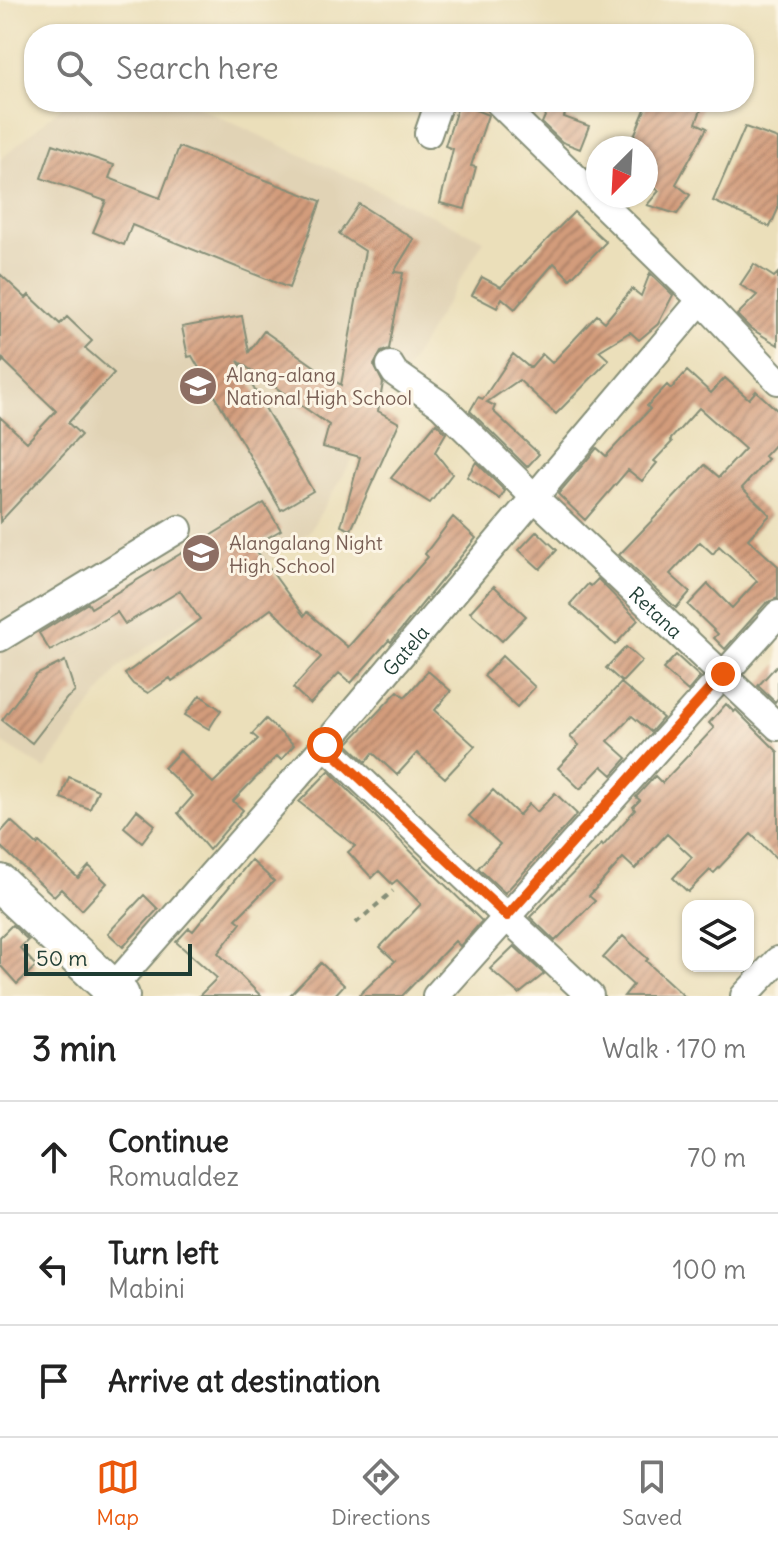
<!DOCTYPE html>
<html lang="en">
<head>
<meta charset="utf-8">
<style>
	body { margin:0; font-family:Delius,sans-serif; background:#f6f6f6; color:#222 }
	.controls { position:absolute; right:24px; bottom:24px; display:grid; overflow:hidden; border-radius:16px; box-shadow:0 2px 6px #0004 }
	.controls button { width:72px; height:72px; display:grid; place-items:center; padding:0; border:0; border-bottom:2px solid #e0e0e0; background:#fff; color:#222; font:40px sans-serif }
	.compass { position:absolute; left:586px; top:136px; width:72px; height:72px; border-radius:50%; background:#fff; box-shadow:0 2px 6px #0004; rotate:204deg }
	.scale { position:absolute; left:24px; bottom:20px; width:168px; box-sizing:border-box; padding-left:8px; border:4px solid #1f3d34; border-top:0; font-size:22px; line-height:28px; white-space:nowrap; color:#1f3d34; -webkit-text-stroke:6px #fcf5e5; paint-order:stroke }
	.stop { position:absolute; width:24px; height:24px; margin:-18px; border:6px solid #ea580c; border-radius:50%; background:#fff }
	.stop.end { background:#ea580c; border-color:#fff; box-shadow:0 2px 8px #0008 }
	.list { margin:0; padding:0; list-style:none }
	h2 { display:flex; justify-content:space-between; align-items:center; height:104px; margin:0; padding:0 32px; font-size:34px }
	h2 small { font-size:26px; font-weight:400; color:#767676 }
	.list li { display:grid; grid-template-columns:52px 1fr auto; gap:24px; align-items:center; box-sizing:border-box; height:112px; padding:0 32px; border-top:2px solid #e0e0e0 }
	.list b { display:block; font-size:30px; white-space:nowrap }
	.list p { margin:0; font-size:26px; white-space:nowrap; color:#767676 }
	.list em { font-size:26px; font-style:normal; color:#767676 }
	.icon { flex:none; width:44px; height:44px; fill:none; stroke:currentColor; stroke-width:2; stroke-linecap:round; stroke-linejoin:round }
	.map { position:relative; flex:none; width:778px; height:996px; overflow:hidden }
	.search { position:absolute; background:#fff; box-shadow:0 2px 6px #0004; left:24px; right:24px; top:24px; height:88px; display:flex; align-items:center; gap:20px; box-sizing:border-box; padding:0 28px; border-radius:32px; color:#767676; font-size:30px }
	.sheet { height:440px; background:#fff }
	nav { display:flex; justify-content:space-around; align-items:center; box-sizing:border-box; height:112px; border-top:2px solid #e0e0e0; background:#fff; font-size:22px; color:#767676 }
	nav a { display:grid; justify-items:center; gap:4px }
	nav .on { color:#ea580c }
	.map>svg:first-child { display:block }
	.built { fill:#e1d3b5 }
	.building { fill:url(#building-hatch) }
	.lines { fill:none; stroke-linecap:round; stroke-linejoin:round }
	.minor-casing { stroke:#858e77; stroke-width:30 }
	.highway-casing { stroke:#858e77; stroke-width:42 }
	.path { stroke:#858e77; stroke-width:4; stroke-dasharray:6 6; stroke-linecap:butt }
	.minor { stroke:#fff; stroke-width:26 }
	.highway { stroke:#fff; stroke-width:38 }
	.route { stroke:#ea580c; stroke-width:10 }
	.labels { text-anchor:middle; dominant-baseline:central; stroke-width:6; stroke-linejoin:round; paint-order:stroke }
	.education-label { font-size:20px; fill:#785e54; stroke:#fcf5e5; text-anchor:start }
	.street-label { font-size:20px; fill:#1f3d34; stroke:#fcf5e5 }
</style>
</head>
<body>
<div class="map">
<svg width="778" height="996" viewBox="0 0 778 996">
	<defs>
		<pattern id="building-hatch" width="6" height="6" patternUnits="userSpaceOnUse" patternTransform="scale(2)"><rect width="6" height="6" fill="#d39c7c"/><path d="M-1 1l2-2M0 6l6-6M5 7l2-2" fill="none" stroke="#ab8066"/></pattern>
	</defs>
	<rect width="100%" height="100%" fill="#fcf5e5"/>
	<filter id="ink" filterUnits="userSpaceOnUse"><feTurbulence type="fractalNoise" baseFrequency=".0125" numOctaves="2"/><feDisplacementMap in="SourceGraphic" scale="16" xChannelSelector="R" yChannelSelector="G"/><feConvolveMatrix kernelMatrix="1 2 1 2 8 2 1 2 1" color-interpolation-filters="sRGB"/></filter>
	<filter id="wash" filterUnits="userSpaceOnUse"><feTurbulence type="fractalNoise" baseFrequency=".006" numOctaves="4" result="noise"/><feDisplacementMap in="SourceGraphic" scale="32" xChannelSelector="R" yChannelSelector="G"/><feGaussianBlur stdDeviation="1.8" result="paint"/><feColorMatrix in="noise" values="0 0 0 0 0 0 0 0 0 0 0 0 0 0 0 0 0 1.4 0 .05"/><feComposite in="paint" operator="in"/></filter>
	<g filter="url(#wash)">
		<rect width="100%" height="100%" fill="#ebdfba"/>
		<path class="built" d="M67,102H188L484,240L309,532L118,668L45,769L0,741V160Z"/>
		<g id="blocks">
			<path class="building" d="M551,102H569L564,117L589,126L580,149L562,142L542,123Z
				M648,102H704L696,123L707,128L676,184L690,195L677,214L647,205L659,191L646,181L657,162L646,156V148H629Z
				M459,103L488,115L471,166L476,167L465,209L440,203L453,149L445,146Z
				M745,127L778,139V209L770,227L713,201Z
				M53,144L114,165L109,178L160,198L179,147L321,201L289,288L132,225L124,245L93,232L106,201L41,178Z
				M359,204L414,239L394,272L403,273L389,349L381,352L374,365L383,383L378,411L399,423L351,530L341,526L360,457L323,447L329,425L238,361L313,491L281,510L192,356L188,357L182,327L242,316L249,352L264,331L341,385L365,251L339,234Z
				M574,212L606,242L570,279L554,263L515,309L502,298L497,308L472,295L482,277L501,287Z
				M754,264L774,277L778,273V345L750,328L737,315L757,295L740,285Z
				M650,273L673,295L658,324L639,340L630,332L599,351L609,360L556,414L519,380L487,402L495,406L493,411L539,454L527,467L470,411L478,397L483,399L513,354L530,368L542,354L552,363L597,315L605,322L632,289L641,296Z
				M0,274L26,298L29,295L60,324L67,317L92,341L85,348L114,373L68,423L81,435L0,522V417L27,442L56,411L0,357Z
				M687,371L711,393L725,378L749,399L756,391L778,411V441L764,456L768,459L742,488L770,515L748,539L778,566V598L766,603L725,649L714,638L718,634L688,605L708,584L732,608L757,581L719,546L713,554L700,542L670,574L690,592L676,608L619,555L705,465L719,477L745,449L699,408L670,440L672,442L654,461L657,463L642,481L628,470L585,520L558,494L597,448L606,456L650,409L647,406L667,385L671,389Z
				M436,423L446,433L435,452L452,474L430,503L391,478Z
				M476,462L505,491L500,499L467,477Z
				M264,503L281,530L253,546L304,616L307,612L348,647L428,557L425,554L453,517L476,538L391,642L389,640L351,683L339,673L310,704L293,688L321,657L271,609L172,681L170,678L148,693L133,684L125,674L200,619L180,591L125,624L117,612L50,651L39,633L88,603L91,608Z
				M537,531L557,550L540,569L519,550Z
				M598,579L638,620L615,645L570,604L588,584L591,586Z
				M494,586L526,616L502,641L470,612Z
				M626,647L642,661L622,682L606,668Z
				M676,655L700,677L688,691L663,669Z
				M502,656L535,687L517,707L484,676Z
				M65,661L75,692L67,698L32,743L2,720L36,675Z
				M778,664V698L775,702L758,686Z
				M428,671L451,691L435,710L475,746L445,778L417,753L397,775L373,753L366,762L347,744L398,691L405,697Z
				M621,683L663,718L651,732L632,716L608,741L627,758L612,775L602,766L580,789L558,768L579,745L570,737Z
				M200,695L221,710L209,729L185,715Z
				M726,704L734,712L736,710L778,752V860L751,834L714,873L710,870L688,892L673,878L692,857L667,834L635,869L623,858L589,896L595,901L555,941L530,917L602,844L603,846L635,810L633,807L640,800L636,797L655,776L662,783L714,728L709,723Z
				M266,719L294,745L281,760L277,756L233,801L243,810L209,850L178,813L193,796L164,768L180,751L213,783L258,739L252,734Z
				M329,771L482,921L460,946L455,941L402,996H358L395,961L380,947L421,904L397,880L392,884L379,871L372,878L348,852L355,846L299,802Z
				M69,777L98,790L90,809L61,798Z
				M493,790L519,815L529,804L537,812L555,793L577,814L505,893L478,868L500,844L469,816Z
				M137,810L155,825L142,842L124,827Z
				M11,821L37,845L39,842L78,878L89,866L107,883L82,910L61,889L54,896L0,846V833Z
				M251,860L274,881L236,919L241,923L218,953L261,996H199L217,978L176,942L189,928L193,931Z
				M144,895L158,909L123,947L108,933Z
				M12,925L28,940L20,948L36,966L17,984L0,965V937Z
				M623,936L648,959L646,961L684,996H624L633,985L603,958Z
				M514,946L544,974L519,994L490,969Z
				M321,963L344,985L334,996H289Z"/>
		</g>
	</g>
	<g filter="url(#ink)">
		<use href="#blocks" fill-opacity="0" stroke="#858e77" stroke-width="2"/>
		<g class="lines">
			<g class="minor-casing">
				<g id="minor">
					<path d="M498,102L701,300L778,381"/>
					<path d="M428,134L439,102"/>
					<path id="s1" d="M390,365L395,373L441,405L534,497L778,727"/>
					<path d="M0,638L179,529"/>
					<path d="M325,745L590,996"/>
					<path id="s2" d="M105,996L325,745L701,300"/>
					<path d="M436,996L778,614"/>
					<path d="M744,996L778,960"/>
				</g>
			</g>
			<g class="highway-casing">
				<path id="highway" d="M0,884L120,996"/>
			</g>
			<path class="path" d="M0,363L8,355
				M356,923L393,891"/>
			<use href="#minor" class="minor"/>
			<use href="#highway" class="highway"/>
		</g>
	</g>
	<g class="lines" filter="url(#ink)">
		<path class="route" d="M325,745L507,916L723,674"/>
	</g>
	<defs>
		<g id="school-disc" transform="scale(2)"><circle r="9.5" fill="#8d6e63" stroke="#fcf5e5"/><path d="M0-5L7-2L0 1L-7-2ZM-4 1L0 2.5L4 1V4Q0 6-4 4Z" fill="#fff"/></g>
	</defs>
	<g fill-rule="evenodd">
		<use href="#school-disc" x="198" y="386"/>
		<use href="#school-disc" x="201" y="553"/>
	</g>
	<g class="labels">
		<g class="education-label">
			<text x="226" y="374">Alang-alang<tspan x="226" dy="23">National High School</tspan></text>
			<text x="229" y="542">Alangalang Night<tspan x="229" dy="23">High School</tspan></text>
		</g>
		<g class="street-label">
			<text stroke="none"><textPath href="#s1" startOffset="364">Retana</textPath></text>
			<text stroke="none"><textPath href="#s2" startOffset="458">Gatela</textPath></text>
		</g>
	</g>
</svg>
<div class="controls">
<button><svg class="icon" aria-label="layers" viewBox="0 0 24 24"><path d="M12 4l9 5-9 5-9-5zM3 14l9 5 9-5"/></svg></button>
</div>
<svg class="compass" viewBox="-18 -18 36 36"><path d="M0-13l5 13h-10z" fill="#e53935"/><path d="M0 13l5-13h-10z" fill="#767676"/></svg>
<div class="scale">50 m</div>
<div class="stop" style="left:325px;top:745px"></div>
<div class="stop end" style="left:723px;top:674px"></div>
<div class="search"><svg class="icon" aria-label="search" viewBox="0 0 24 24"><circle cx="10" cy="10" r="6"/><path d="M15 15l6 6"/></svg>Search here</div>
</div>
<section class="sheet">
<h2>3 min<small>Walk · 170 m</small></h2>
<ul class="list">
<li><svg class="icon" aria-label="ahead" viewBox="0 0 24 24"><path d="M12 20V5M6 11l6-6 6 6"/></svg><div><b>Continue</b><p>Romualdez</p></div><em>70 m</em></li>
<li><svg class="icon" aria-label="left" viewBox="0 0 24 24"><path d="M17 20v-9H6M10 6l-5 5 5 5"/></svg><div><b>Turn left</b><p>Mabini</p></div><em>100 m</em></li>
<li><svg class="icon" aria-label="arrive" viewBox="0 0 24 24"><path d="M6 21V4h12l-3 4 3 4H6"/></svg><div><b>Arrive at destination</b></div></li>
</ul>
</section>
<nav>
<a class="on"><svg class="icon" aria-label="map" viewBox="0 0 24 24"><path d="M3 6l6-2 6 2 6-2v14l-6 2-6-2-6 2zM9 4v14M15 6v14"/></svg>Map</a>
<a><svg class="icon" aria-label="directions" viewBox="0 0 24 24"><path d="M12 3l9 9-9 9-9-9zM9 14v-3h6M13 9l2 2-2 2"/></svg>Directions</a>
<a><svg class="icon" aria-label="saved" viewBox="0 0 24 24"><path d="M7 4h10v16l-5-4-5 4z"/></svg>Saved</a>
</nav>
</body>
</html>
